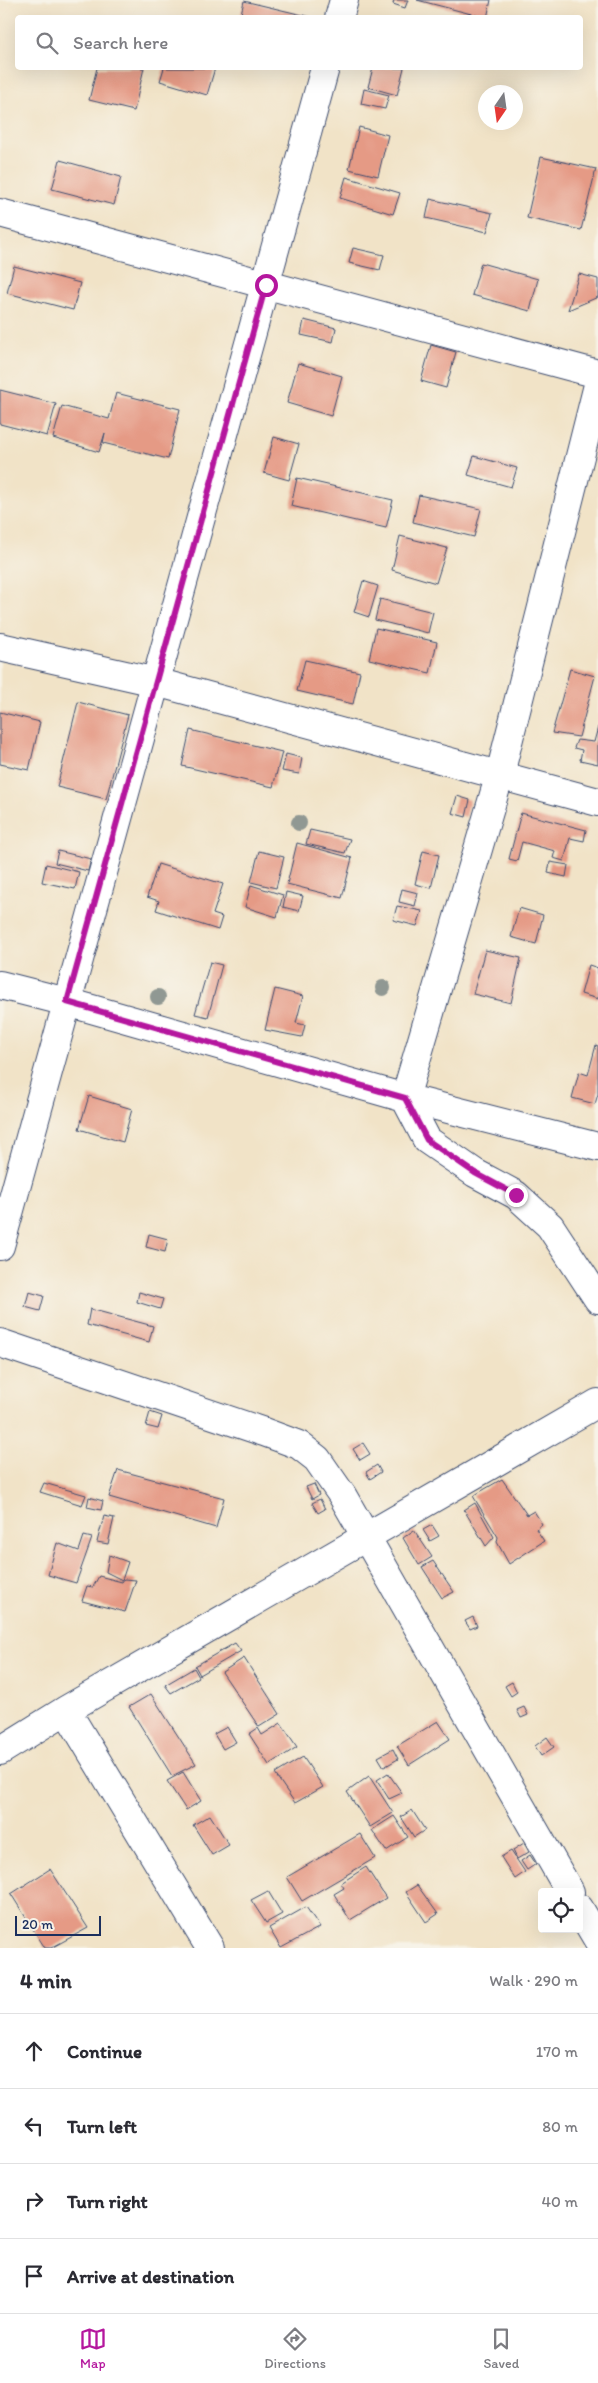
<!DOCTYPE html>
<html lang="en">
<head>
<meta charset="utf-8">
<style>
	body { margin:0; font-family:Itim,sans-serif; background:#f7f7f7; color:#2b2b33 }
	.controls { position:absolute; right:15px; bottom:15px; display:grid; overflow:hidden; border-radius:5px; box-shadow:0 5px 20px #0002 }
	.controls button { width:45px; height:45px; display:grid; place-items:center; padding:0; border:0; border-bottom:1px solid #e1e1e2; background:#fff; color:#2b2b33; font:25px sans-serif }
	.compass { position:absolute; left:478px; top:85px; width:45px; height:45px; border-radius:50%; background:#fff; box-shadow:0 5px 20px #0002; rotate:193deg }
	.scale { position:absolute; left:15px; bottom:12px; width:86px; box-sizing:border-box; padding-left:5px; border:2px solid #1b2f5e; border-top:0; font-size:14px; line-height:18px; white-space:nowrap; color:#1b2f5e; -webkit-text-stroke:4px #f7f3e8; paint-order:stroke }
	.stop { position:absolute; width:15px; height:15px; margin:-11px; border:4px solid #b5179e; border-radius:50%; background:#fff }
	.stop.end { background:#b5179e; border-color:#fff; box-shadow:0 1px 5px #0008 }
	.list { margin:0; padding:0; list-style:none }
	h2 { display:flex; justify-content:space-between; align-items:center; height:65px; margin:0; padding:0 20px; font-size:21px }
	h2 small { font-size:16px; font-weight:400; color:#7c7c81 }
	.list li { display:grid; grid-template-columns:32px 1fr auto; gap:15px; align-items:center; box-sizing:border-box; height:75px; padding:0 20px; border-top:1px solid #e1e1e2 }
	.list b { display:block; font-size:19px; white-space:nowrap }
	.list em { font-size:16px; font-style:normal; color:#7c7c81 }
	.icon { flex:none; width:28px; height:28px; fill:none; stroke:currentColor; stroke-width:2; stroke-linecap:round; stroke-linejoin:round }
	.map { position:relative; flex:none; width:598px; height:1948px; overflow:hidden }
	.search { position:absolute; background:#fff; box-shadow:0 5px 20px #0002; left:15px; right:15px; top:15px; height:55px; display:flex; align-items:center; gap:12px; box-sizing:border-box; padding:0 18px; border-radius:5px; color:#7c7c81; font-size:19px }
	.sheet { height:365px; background:#fff }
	nav { display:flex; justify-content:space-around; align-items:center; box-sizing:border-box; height:70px; border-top:1px solid #e1e1e2; background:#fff; font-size:14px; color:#7c7c81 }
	nav a { display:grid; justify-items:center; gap:2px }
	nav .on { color:#b5179e }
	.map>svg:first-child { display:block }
	.building { fill:#e59a85 }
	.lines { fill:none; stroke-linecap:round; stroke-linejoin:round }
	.minor-casing { stroke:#3b4a6e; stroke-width:30 }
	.minor { stroke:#fff; stroke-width:28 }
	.tree { fill:#909893 }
	.route { stroke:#b5179e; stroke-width:6 }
</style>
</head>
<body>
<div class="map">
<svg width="598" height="1948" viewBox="0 0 598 1948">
	<rect width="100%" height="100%" fill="#f7f3e8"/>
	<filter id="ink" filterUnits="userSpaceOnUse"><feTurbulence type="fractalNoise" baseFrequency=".02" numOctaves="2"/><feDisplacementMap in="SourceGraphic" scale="10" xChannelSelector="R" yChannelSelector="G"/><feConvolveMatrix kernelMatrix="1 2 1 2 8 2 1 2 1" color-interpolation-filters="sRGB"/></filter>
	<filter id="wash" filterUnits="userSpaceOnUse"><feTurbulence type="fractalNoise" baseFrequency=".0096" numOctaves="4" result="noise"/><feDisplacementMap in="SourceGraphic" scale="20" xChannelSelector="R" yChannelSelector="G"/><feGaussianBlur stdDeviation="1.12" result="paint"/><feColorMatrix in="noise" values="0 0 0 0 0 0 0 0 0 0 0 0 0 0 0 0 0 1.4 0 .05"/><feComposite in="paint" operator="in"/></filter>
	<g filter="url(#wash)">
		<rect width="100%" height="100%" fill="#f1e3c7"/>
		<g id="blocks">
			<path class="building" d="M394,0H408L405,8L393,4Z
				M417,0H491L487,18Z
				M244,1L311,17V18H240Z
				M97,68H144L134,111L89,100Z
				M164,68H215L207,95L160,81Z
				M373,68H404L397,95L368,87Z
				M364,89L389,95L385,109L361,104Z
				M359,127L388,135L378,176L349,169Z
				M541,157L596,169L581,230L527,218Z
				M60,160L121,177L114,205L52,189Z
				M346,177L400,193L393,214L340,198Z
				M430,199L492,213L487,232L426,218Z
				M353,248L384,255L380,270L349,263Z
				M481,263L538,279L530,311L472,295Z
				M14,266L80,283L73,310L7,293Z
				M579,274L598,279V297L568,310Z
				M304,320L336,328L333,342L301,335Z
				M431,345L456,352L446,388L421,381Z
				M298,363L342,376L331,416L287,403Z
				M0,390L56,404L47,436L0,424Z
				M116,393L180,409L168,459L103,443L105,433L99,452L53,438L62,406L109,419Z
				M274,437L299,444L289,480L264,473Z
				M474,456L517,468L511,487L468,475Z
				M297,478L393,500L386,528L291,506Z
				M419,495L481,509L474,537L413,522Z
				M400,536L447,548L436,583L392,570Z
				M363,581L378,586L369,617L354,612Z
				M380,599L433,612L428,633L375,620Z
				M376,628L437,642L430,673L369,659Z
				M305,660L360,672L353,704L297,691Z
				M570,669L595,676L579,737L552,733Z
				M78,702L128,715L106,799L57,787Z
				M0,712L40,722L29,770L0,764Z
				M598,727V764L580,760L582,750L574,748L577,740L594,742Z
				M190,730L282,752L273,787L182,766Z
				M286,754L302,758L299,774L282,771Z
				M457,796L470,800L466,817L452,813Z
				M521,813L586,830L584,841L570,838L564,861L553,858L555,851L522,842L517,861L509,859Z
				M310,830L350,839L345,853L306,844Z
				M297,843L352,858L342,898L287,884Z
				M58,851L91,859L88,871L55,863Z
				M259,851L284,857L276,888L251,882Z
				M423,851L439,855L431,888L415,884Z
				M550,862L568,865L566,877L548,873Z
				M46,864L79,872L75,889L42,882Z
				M158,864L223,884L213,914L222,917L218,930L156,910L159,901L147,897Z
				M251,885L283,895L277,917L245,907Z
				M402,889L418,893L415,906L399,902Z
				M286,892L303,896L299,911L283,907Z
				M397,906L422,911L417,926L393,920Z
				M519,908L543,915L536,944L511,937Z
				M485,950L521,958L511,1003L473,994Z
				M210,962L222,965L208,1017L195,1014Z
				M589,965L598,968V999L581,994Z
				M275,989L303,996L296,1023L305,1025L302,1037L265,1030Z
				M596,1045L598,1046V1094L595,1104L572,1098L579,1072L588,1075Z
				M89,1096L132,1109L123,1142L79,1129Z
				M149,1234L168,1239L165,1252L146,1247Z
				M29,1292L44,1296L40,1311L25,1307Z
				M139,1292L163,1299L160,1309L137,1302Z
				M90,1309L153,1326L149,1342L87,1325Z
				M150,1412L162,1416L158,1429L146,1426Z
				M363,1443L370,1454L360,1460L353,1449Z
				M377,1465L381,1472L370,1479L366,1472Z
				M118,1470L224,1498L216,1528L109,1497Z
				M502,1479L527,1515L534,1511L542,1524L536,1529L544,1541L509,1564L497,1542L498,1537L473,1496Z
				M44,1483L86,1495L82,1505L40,1492Z
				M314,1484L319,1495L312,1499L306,1487Z
				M89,1497L103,1501L101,1510L87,1507Z
				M320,1499L325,1509L318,1513L312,1503Z
				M475,1503L494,1537L486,1546L464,1510Z
				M104,1516L114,1518L108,1544L97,1542Z
				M432,1525L439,1536L430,1541L423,1530Z
				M414,1530L432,1557L419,1565L403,1538Z
				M84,1536L92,1538L76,1583L48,1575L57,1543L79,1551Z
				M109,1555L128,1562L122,1580L106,1572Z
				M433,1561L454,1592L442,1598L422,1567Z
				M99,1576L122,1582L124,1579L136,1580L125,1612L82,1601L87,1586L93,1587Z
				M473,1617L477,1626L470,1629L465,1621Z
				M235,1643L241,1651L200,1675L195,1666Z
				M244,1658L280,1714L259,1727L222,1672Z
				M194,1668L199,1677L171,1693L165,1685Z
				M512,1682L517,1692L511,1696L505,1686Z
				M151,1694L196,1764L172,1776L129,1707Z
				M524,1707L528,1715L521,1718L517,1710Z
				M438,1721L450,1739L409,1765L397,1746Z
				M281,1723L297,1747L269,1765L249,1734L258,1728L262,1735Z
				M227,1727L236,1742L223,1749L214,1734Z
				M547,1737L554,1747L541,1756L535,1746Z
				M393,1749L398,1759L384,1767L378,1757Z
				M303,1757L323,1787L295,1803L275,1774Z
				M183,1772L201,1801L186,1810L167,1781Z
				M388,1773L402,1793L389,1799L377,1780Z
				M369,1776L393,1813L370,1827L347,1792Z
				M412,1810L425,1830L414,1837L401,1817Z
				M210,1815L229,1845L212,1855L193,1825Z
				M394,1816L408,1837L386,1851L372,1830Z
				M360,1834L375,1858L302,1901L287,1877Z
				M524,1843L529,1852L517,1859L513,1850Z
				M511,1851L525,1872L515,1879L501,1857Z
				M530,1855L536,1864L527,1870L521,1861Z
				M366,1867L386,1898L350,1920L334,1894L344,1888L341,1883Z
				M50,1869L88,1928L51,1948H45L11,1894Z
				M417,1885L438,1914L426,1922L406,1892Z
				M268,1891L282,1914L266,1923L251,1900Z
				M306,1907L320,1927L281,1948L269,1928Z"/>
		</g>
	</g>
	<g filter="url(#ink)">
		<use href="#blocks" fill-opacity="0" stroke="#3b4a6e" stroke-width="1"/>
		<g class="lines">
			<g class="minor-casing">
				<path id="minor" d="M339,18L344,0
					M0,213L598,374
					M598,385L500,774L405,1098L427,1140L475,1173L516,1195L550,1226L598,1299
					M0,647L156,682L598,802
					M0,985L67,1002L405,1098L598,1147
					M0,1246L325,68
					M0,1343L264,1432L299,1445L317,1459L342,1495L570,1892
					M66,1710L210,1948
					M0,1751L66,1710L598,1403
					M579,1908L598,1940"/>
			</g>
			<use href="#minor" class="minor"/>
		</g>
		<g class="tree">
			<circle cx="299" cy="823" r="8"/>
			<circle cx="383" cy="988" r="8"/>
			<circle cx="158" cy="997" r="8"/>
		</g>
	</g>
	<g class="lines" filter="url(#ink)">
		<path class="route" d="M266,285L67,1002L405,1098L427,1140L475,1173L516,1195"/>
	</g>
</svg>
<div class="controls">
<button><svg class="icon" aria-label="locate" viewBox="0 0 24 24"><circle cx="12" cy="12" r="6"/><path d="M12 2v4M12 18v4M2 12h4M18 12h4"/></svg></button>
</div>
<svg class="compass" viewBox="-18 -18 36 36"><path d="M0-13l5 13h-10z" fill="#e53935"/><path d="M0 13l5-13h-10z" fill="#7c7c81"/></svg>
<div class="scale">20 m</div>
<div class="stop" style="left:266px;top:285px"></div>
<div class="stop end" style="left:516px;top:1195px"></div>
<div class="search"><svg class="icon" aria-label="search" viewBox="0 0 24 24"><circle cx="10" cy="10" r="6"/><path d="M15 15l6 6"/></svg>Search here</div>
</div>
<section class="sheet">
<h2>4 min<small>Walk · 290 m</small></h2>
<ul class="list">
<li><svg class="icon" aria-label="ahead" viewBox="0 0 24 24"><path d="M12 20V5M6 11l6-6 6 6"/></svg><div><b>Continue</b></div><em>170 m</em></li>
<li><svg class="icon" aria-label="left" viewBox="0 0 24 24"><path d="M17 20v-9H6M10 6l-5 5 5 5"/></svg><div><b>Turn left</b></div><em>80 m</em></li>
<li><svg class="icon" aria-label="right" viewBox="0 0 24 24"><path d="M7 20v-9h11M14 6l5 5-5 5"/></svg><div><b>Turn right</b></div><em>40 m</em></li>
<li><svg class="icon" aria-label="arrive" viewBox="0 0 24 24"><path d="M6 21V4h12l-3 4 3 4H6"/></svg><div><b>Arrive at destination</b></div></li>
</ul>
</section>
<nav>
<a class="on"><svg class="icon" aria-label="map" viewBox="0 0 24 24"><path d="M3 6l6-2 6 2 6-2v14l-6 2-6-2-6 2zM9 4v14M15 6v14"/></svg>Map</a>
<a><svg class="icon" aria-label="directions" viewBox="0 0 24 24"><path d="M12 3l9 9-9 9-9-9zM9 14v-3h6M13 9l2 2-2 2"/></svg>Directions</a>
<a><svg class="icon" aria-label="saved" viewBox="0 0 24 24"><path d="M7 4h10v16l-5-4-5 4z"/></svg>Saved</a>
</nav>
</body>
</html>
